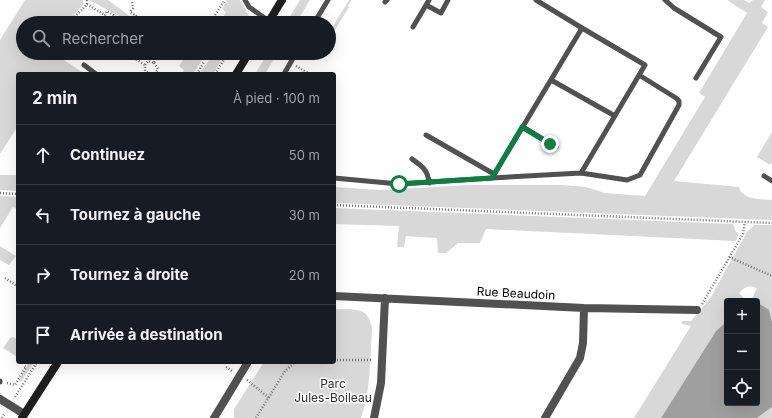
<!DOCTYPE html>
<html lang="fr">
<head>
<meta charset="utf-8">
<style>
	body { margin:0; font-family:Inter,sans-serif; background:#242831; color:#f1f3f6 }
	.controls { position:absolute; right:12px; bottom:12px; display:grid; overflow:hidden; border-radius:4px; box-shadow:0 4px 16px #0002 }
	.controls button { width:36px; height:36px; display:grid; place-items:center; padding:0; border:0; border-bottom:1px solid #363941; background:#171b24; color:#f1f3f6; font:20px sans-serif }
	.stop { position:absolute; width:12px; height:12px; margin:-9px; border:3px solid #0b8043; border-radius:50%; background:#fff }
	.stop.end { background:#0b8043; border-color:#fff; box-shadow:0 1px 4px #0008 }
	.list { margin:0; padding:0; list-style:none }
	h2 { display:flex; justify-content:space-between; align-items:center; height:52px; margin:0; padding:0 16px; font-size:17px }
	h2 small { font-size:13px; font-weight:400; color:#9ea1a6 }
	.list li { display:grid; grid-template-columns:26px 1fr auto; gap:12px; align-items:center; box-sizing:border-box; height:60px; padding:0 16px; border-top:1px solid #363941 }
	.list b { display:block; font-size:15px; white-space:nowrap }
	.list em { font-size:13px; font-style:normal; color:#9ea1a6 }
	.icon { flex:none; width:22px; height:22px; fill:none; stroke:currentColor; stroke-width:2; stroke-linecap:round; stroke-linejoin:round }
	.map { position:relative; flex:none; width:772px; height:418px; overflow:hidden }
	.search { position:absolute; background:#171b24; box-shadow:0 4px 16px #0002; left:16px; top:16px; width:320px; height:44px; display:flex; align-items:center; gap:10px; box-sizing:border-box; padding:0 14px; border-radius:22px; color:#9ea1a6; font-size:15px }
	.panel { position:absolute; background:#171b24; box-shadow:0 4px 16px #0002; left:16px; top:72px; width:320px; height:292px; border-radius:4px }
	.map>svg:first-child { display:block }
	.green { fill:#d8d8d8 }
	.water { fill:#9f9f9f }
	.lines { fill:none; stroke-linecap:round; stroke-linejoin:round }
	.path { stroke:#737373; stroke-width:2.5; stroke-dasharray:1 2; stroke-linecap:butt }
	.service { stroke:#515151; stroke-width:5 }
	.minor { stroke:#515151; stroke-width:8 }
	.secondary { stroke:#1e1e1e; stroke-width:8 }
	.route { stroke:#0b8043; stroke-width:5 }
	.labels { text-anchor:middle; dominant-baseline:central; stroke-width:3; stroke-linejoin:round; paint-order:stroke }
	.street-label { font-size:12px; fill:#000; stroke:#fff }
	.park-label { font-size:12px; fill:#2f2f2f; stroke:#fff }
</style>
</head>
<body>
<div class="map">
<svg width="772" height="418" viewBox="0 0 772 418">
	<rect width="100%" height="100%" fill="#fff"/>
	<path class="green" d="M25,0H83V5L69,19L56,23H23V53H65L61,58L85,74H18V126L0,154V40Z
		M89,0H108L131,17L127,23L117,20L119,16Z
		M227,0H240L249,16L245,23H215L218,19L223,17L226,12L222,9Z
		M300,0H310L296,23H286Z
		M349,0H351L348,6L349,7L330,38L329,33Z
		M727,0H744L749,3L753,0H765L761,7L768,12L762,23L768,27L674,181L739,187L741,192L748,197L757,199L772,200V220L334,203V187L380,190L468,185H563L586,187L605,193L645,196L705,97L699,93L747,13Z
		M188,53H226L213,74H199L209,60L204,57L193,74H182L184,70L179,66Z
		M268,53L277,54L265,74H255Z
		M772,132V162L770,165L757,157Z
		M0,175H18V191L0,190Z
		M0,196L18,197V210L13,207L0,228Z
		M334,208L733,224L736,232L739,233L736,241L486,229L480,243H458L446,253H438L437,238L406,236L404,247H397L399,226L334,224Z
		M754,225H772V322L769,310L752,299L757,288C749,285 745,286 739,293L746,301H727V321L716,331L661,418H634L691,326L682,324V321H691L711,297L747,232Z
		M0,246L16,256L9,265L0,260Z
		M334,309C353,310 368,305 372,328C370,359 371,389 361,418H234V409L264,362H334Z
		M13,337L18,340L17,357L3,348L10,338Z
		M29,362H34L21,382L19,381Z
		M772,407V418H757Z"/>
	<path class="water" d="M757,302L769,310L772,322V407L757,418H661L716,331L727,321V403H757Z"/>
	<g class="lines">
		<path class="path" d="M132,2L133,8L130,12L148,23
			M87,4L105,15
			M215,15L225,0
			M64,23C70,21 84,9 87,4V0
			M110,23L103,19L107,11L116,17L112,23
			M130,23L135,15
			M247,23L251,17
			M126,53L145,65
			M154,63L158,69L155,74
			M296,66L310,74
			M150,74L145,71V65L148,61L154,63L160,53
			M197,74L204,62
			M215,74L228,53
			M0,193L18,194
			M334,205L772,223
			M729,257L772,276
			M5,278L17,286
			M702,304L743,234L745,222
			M334,360H372
			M226,367L232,371
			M247,380L269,398
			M7,383L15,385L26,367L24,366
			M15,397L37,362
			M2,418L5,413
			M256,418L285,371L295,362"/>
		<path class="service" d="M245,0L249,7L269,21
			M665,0L674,8L721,37L696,78
			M385,2L387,0
			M426,5L441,13L448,0
			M314,23L328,0
			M413,27L429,0
			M84,65L96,74
			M284,74L296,53
			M551,80L615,116
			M523,127L556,147
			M426,135L494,174
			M412,159C422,166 428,170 429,183
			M581,173L627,180L640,175L679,105V101L676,98L639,75
			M764,176L772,181
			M334,178L399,184L492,178L582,28L536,0
			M492,178L581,173L645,65L582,28
			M0,381V382"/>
		<path class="minor" d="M334,296L584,308L697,310
			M0,399L24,414
			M214,418L248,362
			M374,418L381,383L385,298
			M545,418L580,358L583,343L584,308"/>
		<path class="secondary" d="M268,23L282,0
			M236,74L249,53
			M22,418L58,362"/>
	</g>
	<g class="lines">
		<path class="route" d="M399,184L492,178L522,127L550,144"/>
	</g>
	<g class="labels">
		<g class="street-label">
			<text transform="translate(516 293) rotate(3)">Rue Beaudoin</text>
		</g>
		<g class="park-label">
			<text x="333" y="383">Parc<tspan x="333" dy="14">Jules-Boileau</tspan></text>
		</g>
	</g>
</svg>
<div class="controls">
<button>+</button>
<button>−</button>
<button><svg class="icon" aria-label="locate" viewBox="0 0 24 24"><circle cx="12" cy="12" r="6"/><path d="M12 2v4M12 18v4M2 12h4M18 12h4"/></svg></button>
</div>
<div class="stop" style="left:399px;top:184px"></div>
<div class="stop end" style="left:550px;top:144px"></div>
<div class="search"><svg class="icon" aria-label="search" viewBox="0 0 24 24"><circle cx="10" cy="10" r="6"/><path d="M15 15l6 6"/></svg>Rechercher</div>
<section class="panel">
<h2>2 min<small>À pied · 100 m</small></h2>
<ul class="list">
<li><svg class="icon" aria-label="ahead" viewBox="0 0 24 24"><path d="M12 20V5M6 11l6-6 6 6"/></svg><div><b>Continuez</b></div><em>50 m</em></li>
<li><svg class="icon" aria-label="left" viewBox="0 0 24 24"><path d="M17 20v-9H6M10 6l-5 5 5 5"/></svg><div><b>Tournez à gauche</b></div><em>30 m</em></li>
<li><svg class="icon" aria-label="right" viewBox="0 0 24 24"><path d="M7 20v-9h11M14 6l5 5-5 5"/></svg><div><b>Tournez à droite</b></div><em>20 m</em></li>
<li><svg class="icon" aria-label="arrive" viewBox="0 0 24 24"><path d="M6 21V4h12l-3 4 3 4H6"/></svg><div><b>Arrivée à destination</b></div></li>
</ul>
</section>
</div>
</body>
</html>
